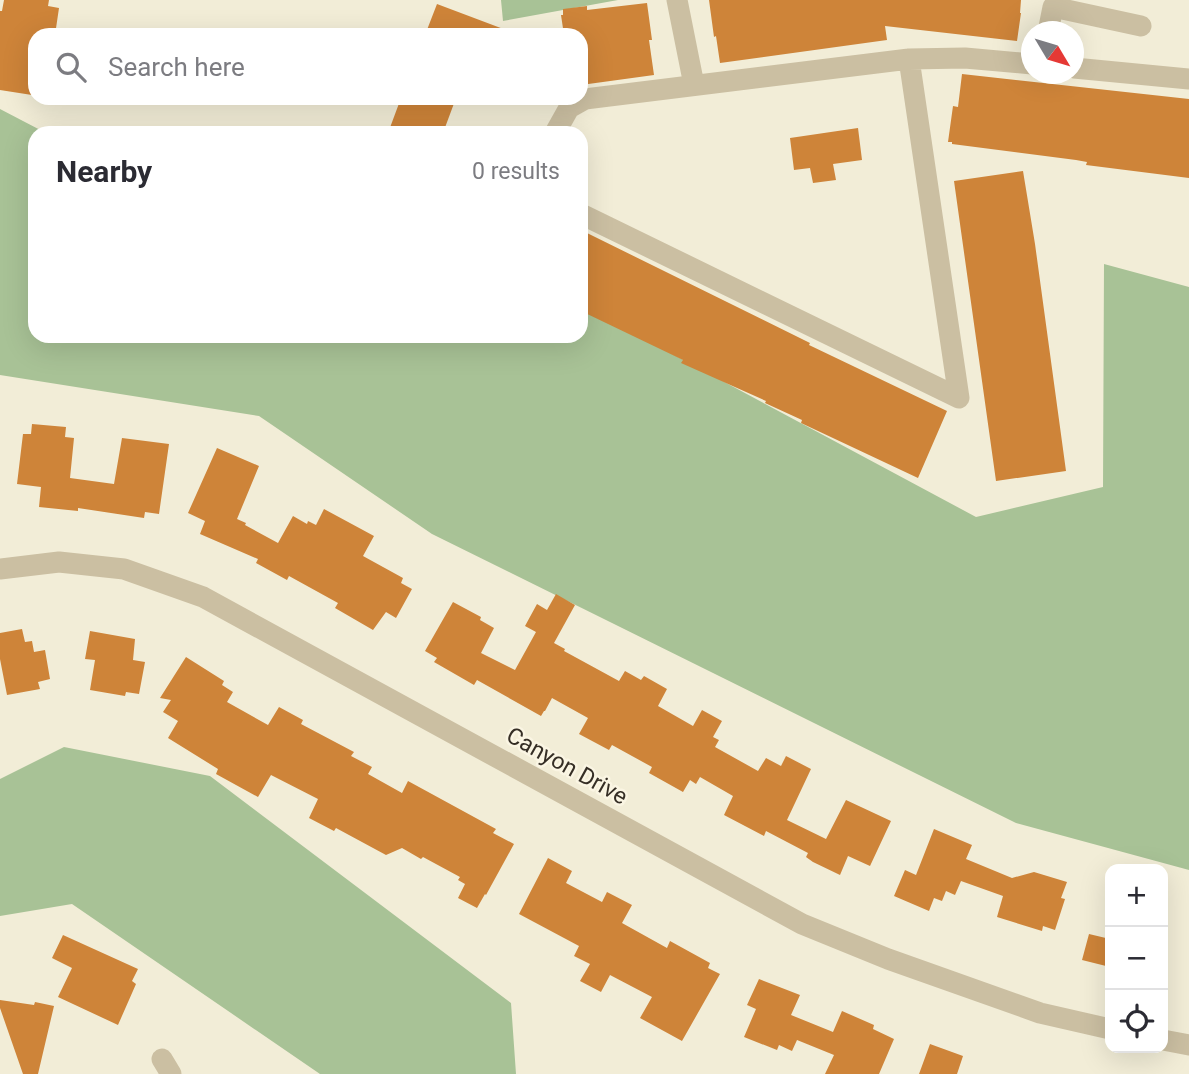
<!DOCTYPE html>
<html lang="en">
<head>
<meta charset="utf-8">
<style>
	body { margin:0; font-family:Roboto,sans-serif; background:#f7f7f7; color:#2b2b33 }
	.controls { position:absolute; right:21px; bottom:21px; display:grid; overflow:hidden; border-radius:14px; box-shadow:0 7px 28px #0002 }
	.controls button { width:63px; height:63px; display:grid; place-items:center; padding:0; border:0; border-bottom:2px solid #e1e1e2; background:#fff; color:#2b2b33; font:35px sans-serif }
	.compass { position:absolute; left:1021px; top:21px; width:63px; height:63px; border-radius:50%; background:#fff; box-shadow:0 7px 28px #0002; rotate:128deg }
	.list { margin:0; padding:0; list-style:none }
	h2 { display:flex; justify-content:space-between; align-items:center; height:91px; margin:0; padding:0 28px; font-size:30px }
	h2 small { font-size:23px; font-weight:400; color:#7c7c81 }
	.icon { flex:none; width:38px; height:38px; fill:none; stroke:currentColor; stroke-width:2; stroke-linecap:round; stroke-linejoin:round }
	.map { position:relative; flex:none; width:1189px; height:1074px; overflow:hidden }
	.search { position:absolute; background:#fff; box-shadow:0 7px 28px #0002; left:28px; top:28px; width:560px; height:77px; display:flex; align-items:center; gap:18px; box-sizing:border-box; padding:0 24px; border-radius:21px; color:#7c7c81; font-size:26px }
	.panel { position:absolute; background:#fff; box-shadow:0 7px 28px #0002; left:28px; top:126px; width:560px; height:217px; border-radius:21px }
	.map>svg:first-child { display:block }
	.green { fill:#a8c296 }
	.building { fill:#ce8439 }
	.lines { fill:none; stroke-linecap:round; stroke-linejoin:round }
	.minor { stroke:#cbbfa2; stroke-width:21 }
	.labels { text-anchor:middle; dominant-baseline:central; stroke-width:5; stroke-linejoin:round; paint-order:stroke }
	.street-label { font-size:23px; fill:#352e25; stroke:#faf5e3 }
</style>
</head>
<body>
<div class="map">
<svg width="1189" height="1074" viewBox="0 0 1189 1074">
	<rect width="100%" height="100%" fill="#f2edd7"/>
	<path class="green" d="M501,0H618L503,21Z
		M0,109L46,133H35V336H581V305L976,517L1103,487L1104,264L1189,287V870L1016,823L432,534L259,416L0,375Z
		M64,747L210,776L511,1003L516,1074H320L72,904L0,916V779Z"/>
	<path class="building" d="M4,0H49L48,6L59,8L55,35H35V77L32,95L0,90V11H2Z
		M709,0H1021L1020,13H1021L1017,41L885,26L887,40L720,63L716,36L714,37Z
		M647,3L652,40H649L654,75L581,85V35H564L561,15H563V9L587,6V10Z
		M437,4L514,33L513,35H425Z
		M962,74L1189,99V178L1086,165L1087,162L1076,160L952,144V142H948L953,106L958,107Z
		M401,98H456L443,133H388Z
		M858,128L862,160L833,164L836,180L813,183L810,168L794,170L790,138Z
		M1023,171L1035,244L1066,471L996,481L954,181Z
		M587,233L810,343L809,345L947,411L918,478L801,423L802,420L765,403L766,401L681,363L683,360L581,311V246Z
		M32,424L66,427L65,437L74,438L70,478L114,484L122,438L169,444L159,514L145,512L144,518L78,508V511L39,507L41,487L17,484L23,434H31Z
		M217,448L259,466L237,519L246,523L245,525L278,543L293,516L307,524L308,521L316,525L324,509L374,536L363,556L403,578L401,583L412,589L396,618L386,612L373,630L335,608L338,603L289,576L287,580L256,563L258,559L200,534L205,521L188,513Z
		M556,594L575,605L554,643L565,649L564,651L619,681L625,671L641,680L644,676L667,689L658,706L693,726L702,710L722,721L713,737L719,740L715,747L758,771L766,758L781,766L786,756L811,769L787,820L826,839L846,800L891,821L870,866L848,856L840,875L813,862L806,857L808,853L766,831L764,836L724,815L733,796L700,777L696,784L690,780L683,792L649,773L652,767L612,745L609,750L579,734L588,718L552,698L545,711H544L541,716L477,680L474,685L434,662L437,658L425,651L453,602L481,617L480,620L494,628L481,653L515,670L536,632L525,626L537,604L547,610Z
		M22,629L25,642L32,641L34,652L45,650L50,679L38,682L40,689L7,695L0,659V633Z
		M90,631L135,639L133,660L145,662L139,694L126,692L125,696L90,690L95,660L85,659Z
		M186,657L224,681L222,685L233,692L227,702L268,725L279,707L303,720L301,724L354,752L351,756L372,767L368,774L402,793L408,781L496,829L493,833L514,844L486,895L485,894L477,908L458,898L465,884L458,880L460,877L423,857L421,859L402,848L386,855L336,828L334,831L309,818L318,799L271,775L258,797L216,774L218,769L168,738L178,721L163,712L171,700L160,698Z
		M934,829L972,845L966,859L1012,878L1034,872L1067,882L1061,898L1065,899L1055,930L1043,926L1042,931L997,917L1003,896L961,881L955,895L946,891L942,901L934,898L929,911L894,896L905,870L916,875Z
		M548,858L572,871L566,883L602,902L607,892L632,905L622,923L667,948L670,941L710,963L708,968L720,974L682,1041L640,1018L652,997L610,975L601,992L580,981L590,964L574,956L579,946L519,914Z
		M1089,934L1110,939V967L1082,960Z
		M63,935L138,969L132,981L136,984L118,1025L58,997L72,968L52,958Z
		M759,979L800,995L791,1015L833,1032L842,1011L874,1025L873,1029L894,1039L879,1074H825L834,1055L797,1040L792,1051L779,1045L777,1050L744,1037L756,1009L747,1005Z
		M0,1000L34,1005L35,1002L54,1006L38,1074H23L0,1008Z
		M930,1044L963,1056L957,1074H919Z"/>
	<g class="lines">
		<path class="minor" d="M677,0L694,85
			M1048,32L1053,7L1141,26
			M1074,68L1189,79
			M555,133L569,108L585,99L909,59L965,58L1032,64
			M581,214L959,398L909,59
			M0,569L59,562L124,569L203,597L802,924L888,959L1040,1013L1110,1029
			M1163,1040L1189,1045
			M162,1059L171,1074"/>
	</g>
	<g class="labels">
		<g class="street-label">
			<text transform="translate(567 766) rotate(29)">Canyon Drive</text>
		</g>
	</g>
</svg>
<div class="controls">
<button>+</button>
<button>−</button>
<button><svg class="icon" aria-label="locate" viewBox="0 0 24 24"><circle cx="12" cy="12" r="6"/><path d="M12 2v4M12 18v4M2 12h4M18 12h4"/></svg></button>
</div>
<svg class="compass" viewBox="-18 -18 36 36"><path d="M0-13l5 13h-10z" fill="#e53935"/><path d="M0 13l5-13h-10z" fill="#7c7c81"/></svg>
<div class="search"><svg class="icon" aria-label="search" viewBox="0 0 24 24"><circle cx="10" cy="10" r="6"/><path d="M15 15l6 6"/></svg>Search here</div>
<section class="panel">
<h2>Nearby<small>0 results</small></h2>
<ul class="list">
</ul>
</section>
</div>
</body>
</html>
